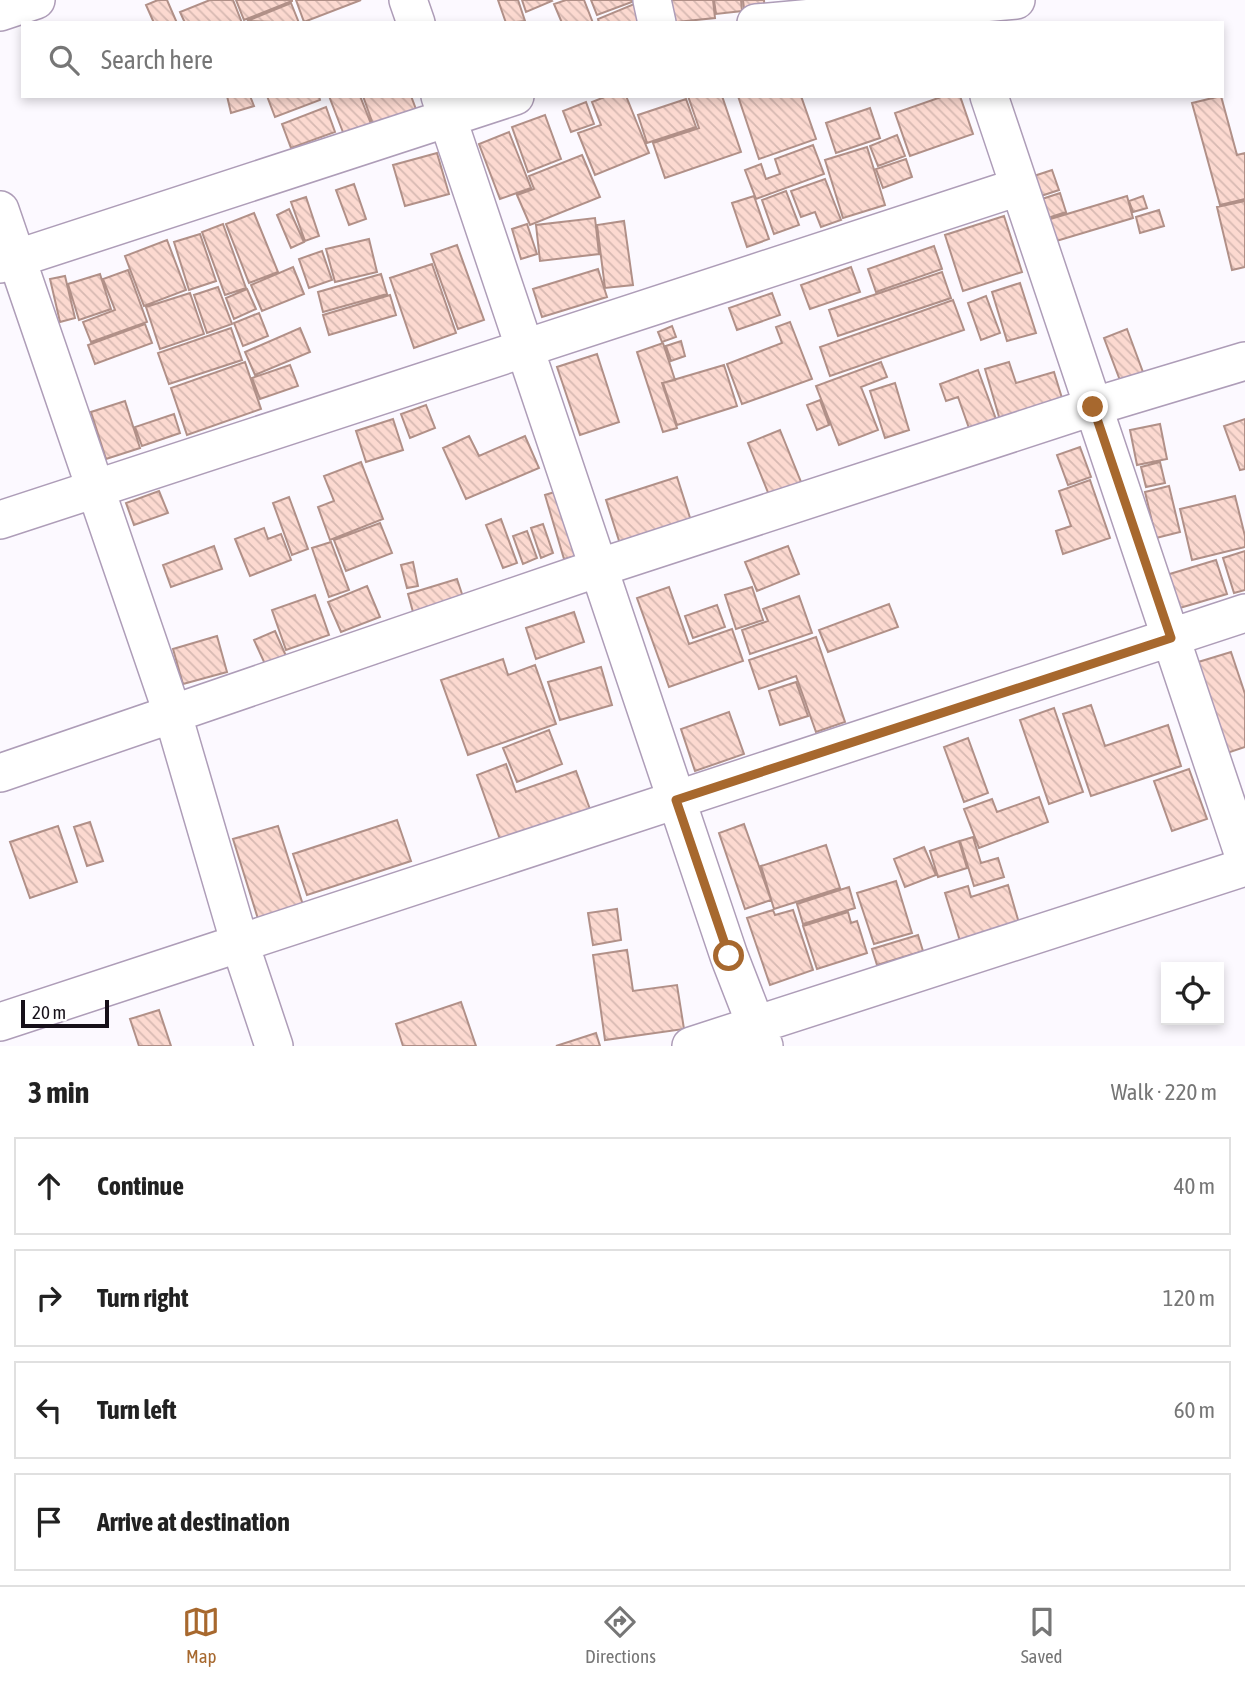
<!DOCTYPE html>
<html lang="en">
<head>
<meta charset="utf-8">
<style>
	body { margin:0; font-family:"Asap Condensed",sans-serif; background:#f6f6f6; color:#222 }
	.controls { position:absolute; right:21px; bottom:21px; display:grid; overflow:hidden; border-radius:0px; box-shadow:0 4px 10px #0003 }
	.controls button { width:63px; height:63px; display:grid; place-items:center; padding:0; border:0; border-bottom:2px solid #e0e0e0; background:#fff; color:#222; font:35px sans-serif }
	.scale { position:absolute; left:21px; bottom:18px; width:88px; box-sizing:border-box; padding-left:7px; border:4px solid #161019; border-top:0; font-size:19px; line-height:24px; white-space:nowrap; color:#161019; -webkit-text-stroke:5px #fff; paint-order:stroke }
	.stop { position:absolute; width:21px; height:21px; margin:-16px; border:5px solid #a7682e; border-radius:50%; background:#fff }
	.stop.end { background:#a7682e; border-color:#fff; box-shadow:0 2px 7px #0008 }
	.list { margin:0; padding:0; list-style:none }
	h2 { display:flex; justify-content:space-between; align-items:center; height:91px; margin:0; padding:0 28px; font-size:30px }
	h2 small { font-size:23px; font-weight:400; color:#767676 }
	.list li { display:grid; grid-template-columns:46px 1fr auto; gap:21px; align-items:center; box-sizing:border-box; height:98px; margin:0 14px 14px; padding:0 14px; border:2px solid #e0e0e0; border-radius:0px }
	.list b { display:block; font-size:26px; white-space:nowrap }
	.list em { font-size:23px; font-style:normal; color:#767676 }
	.icon { flex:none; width:38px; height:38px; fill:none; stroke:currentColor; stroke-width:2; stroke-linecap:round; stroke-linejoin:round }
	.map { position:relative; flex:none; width:1245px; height:1046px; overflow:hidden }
	.search { position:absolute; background:#fff; box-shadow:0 4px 10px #0003; left:21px; right:21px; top:21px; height:77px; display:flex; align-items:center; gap:18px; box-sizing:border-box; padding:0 24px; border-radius:0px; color:#767676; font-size:26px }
	.sheet { height:539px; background:#fff }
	nav { display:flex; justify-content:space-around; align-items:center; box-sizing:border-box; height:98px; border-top:2px solid #e0e0e0; background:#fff; font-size:19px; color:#767676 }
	nav a { display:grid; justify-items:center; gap:4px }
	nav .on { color:#a7682e }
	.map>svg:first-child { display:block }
	.building { fill:url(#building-back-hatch); stroke:#b19088; stroke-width:2 }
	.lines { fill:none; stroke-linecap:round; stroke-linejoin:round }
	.minor-casing { stroke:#ae9db8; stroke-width:40 }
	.minor { stroke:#fff; stroke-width:37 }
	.route { stroke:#a7682e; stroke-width:9 }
</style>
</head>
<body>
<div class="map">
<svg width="1245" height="1046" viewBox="0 0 1245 1046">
	<defs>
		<pattern id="building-back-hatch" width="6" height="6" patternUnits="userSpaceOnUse" patternTransform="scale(1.75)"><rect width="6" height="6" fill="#fcd9d0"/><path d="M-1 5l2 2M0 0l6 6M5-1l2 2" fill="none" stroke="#d7b9b2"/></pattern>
	</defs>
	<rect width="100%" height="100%" fill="#fcf9ff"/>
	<path class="building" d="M158,0H167L177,23H154L146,5Z
		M210,0H233L242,23H185L180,12Z
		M236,0H292V1L244,20Z
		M296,0H361L304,22Z
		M498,0H518L525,21L506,23Z
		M522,0H551L552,1L526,12Z
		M566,0H584L593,23H562L554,4Z
		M591,0H637L597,15Z
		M664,0H713L715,18L667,23Z
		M714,0H741L742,11L716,14Z
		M743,0H764L765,15L745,17Z
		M639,2L647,23H599L598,19Z
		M291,3L299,23L247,21Z
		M227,96H250L254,106L231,113Z
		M267,96H319L320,100L275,117Z
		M329,96H360L373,129L346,140Z
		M363,96H411L417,112L374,127Z
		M607,96H626L649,153L595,175L578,133L601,125L592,102Z
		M688,96H722L741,152L665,178L653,143L699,128Z
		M738,96H801L816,139L759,159Z
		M944,96H960L973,134L910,156L895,113Z
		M1221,96L1237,155L1245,153V199L1220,205L1192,103Z
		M686,99L696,127L647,143L638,115Z
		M586,102L594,124L571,132L563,111Z
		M326,107L335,132L291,148L282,124Z
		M870,108L880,138L836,153L826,123Z
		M545,115L561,159L528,172L512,127Z
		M509,132L531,188L500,199L479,144Z
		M897,135L905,156L878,166L870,146Z
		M813,145L824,174L756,199L745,170L761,164L766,179L780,174L775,159Z
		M867,147L885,205L843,218L825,160Z
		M437,153L449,194L405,206L393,165Z
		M582,155L600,197L530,225L517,195L534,189L529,176Z
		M906,159L912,177L883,188L876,169Z
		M1052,170L1059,190L1038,197L1031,177Z
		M825,179L841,220L821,227L815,212L801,217L791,191Z
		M354,184L366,219L349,225L336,190Z
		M786,191L799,225L774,234L762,200Z
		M1060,193L1066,212L1045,219L1039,200Z
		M754,196L769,239L747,247L732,203Z
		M1127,196L1133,218L1053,242L1047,220Z
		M1143,196L1147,208L1133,212L1129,201Z
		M306,197L319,236L305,241L291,202Z
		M1245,201V267L1232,270L1217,207Z
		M289,209L304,242L291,248L277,215Z
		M1159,210L1164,226L1140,233L1136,217Z
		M254,213L278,272L249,283L226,224Z
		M1004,216L1022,272L963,291L945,235Z
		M595,218L599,254L540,261L536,225Z
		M624,221L633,285L605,288L597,225Z
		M223,224L246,288L225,295L202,232Z
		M527,224L537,254L521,259L512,229Z
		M200,234L216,281L189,290L174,242Z
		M369,239L377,272L335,282L326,249Z
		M167,240L186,290L144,306L125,256Z
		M457,245L484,320L458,329L431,254Z
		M934,246L942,269L876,292L868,269Z
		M322,251L332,280L309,288L299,259Z
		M432,264L456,333L414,348L390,278Z
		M293,267L304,294L262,311L251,285Z
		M851,267L860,292L810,309L801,285Z
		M598,269L607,297L542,317L533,289Z
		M128,270L147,322L91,342L83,322L115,310L103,279Z
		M942,272L951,298L838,336L829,310Z
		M100,274L111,309L79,320L68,284Z
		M381,274L387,294L323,312L318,292Z
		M65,276L75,318L60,322L50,279Z
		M1020,283L1036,333L1007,341L992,292Z
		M218,287L232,324L207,333L194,295Z
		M247,289L256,309L234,319L226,298Z
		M190,293L204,334L160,349L146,307Z
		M772,293L780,315L737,330L729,308Z
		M390,295L396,315L329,335L323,315Z
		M986,296L1000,333L981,340L968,303Z
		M953,300L964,330L830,376L820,347Z
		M259,313L268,336L243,346L234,323Z
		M790,322L812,379L742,404L727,364L782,343L776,327Z
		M145,324L152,343L95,364L88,345Z
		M672,326L676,337L662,342L658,332Z
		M231,328L242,360L169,384L158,353Z
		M300,328L310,352L255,375L245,352Z
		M1127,329L1144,375L1121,383L1104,338Z
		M681,341L685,356L671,361L666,346Z
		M663,343L675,380L662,383L677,428L663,432L637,352Z
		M597,354L619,422L580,435L557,367Z
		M245,362L261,409L187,435L171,388Z
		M881,362L887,377L861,387L878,430L839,445L816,386Z
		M1009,362L1016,383L1054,372L1065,408L1002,427L985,369Z
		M290,365L298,386L260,399L252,378Z
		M724,365L737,406L677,425L663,383Z
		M978,370L997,422L970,431L958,397L946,401L940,384Z
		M895,383L909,430L885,438L870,391Z
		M820,400L829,425L817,430L807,405Z
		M125,401L140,448L106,459L91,412Z
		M426,405L435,428L410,438L401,414Z
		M174,414L180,433L142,446L135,427Z
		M393,419L403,450L366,462L356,431Z
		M1245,419V469L1240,470L1224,426Z
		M1160,424L1167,459L1137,465L1130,430Z
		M780,430L801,482L769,495L748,443Z
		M469,436L479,456L525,436L539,468L466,499L443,448Z
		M1080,447L1091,477L1068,485L1057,455Z
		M361,462L383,519L330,540L318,507L334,501L324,476Z
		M1160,462L1165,483L1146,487L1141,467Z
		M677,477L692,524L621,547L606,500Z
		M1090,480L1110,538L1063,554L1056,531L1071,526L1059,491Z
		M1169,486L1180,532L1156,538L1145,492Z
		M561,490L580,555L564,559L545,495Z
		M159,491L168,513L134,525L126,503Z
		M1235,496L1245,536V547L1192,560L1180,509Z
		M289,497L308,549L292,555L273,503Z
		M501,519L517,563L503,568L486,525Z
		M380,523L392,553L346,571L334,540Z
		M543,524L553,553L541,558L531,528Z
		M264,528L268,539L281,534L291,560L250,576L235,539Z
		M527,531L537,558L523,564L513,536Z
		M331,542L349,590L329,597L312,548Z
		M214,546L222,569L171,587L163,565Z
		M788,546L799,574L757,591L745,562Z
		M1245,551V590L1234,593L1223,558Z
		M1216,560L1227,594L1173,610L1163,576Z
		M413,562L418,586L407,588L401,565Z
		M457,579L463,597L413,612L408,594Z
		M367,586L380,617L341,632L328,602Z
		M669,587L689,644L732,629L743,661L669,687L637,598Z
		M752,587L763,620L736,629L725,595Z
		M315,595L329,635L286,650L272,610Z
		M799,596L812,633L750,654L742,630L768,621L763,609Z
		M889,604L898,627L828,652L819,630Z
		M717,605L725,627L693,638L685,616Z
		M574,612L584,642L536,659L526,628Z
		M275,631L290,665L270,675L254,640Z
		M217,636L227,672L183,684L173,649Z
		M816,637L845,722L816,732L796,676L759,689L749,660Z
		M1231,652L1245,694V747L1224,754L1195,663Z
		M503,659L508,675L535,665L556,724L468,755L441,680Z
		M601,667L612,705L560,720L548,682Z
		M796,682L808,716L780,725L769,691Z
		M1091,705L1105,746L1168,725L1181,766L1091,796L1063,714Z
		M1054,708L1083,792L1049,804L1020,720Z
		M729,712L744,754L695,771L681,729Z
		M549,730L562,764L517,782L503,748Z
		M968,738L988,793L964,802L944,747Z
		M506,764L516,792L576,771L591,812L502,845L477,775Z
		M1189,769L1207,819L1172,831L1154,781Z
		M1039,797L1048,822L979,848L964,809L992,799L997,812Z
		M397,820L411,861L307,895L293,854Z
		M90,822L103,861L87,866L74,827Z
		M744,824L771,900L745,909L719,833Z
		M58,826L77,882L30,898L10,842Z
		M278,826L304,908L259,922L233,839Z
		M973,837L981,863L998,858L1004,877L974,886L960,841Z
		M959,841L967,868L938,877L930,851Z
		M826,845L840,888L774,909L761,866Z
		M924,847L936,875L905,887L894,859Z
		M896,881L912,933L874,944L857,893Z
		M1008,885L1019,923L960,941L945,893L968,886L971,897Z
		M849,887L855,908L803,924L797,904Z
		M617,909L621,940L593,945L588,913Z
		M773,910L775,915L793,910L813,970L770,985L747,918Z
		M848,912L851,923L857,921L867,953L817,969L803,926Z
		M918,935L923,951L877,965L872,949Z
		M627,950L633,991L677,985L684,1029L605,1040L593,955Z
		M461,1002L476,1046H403L396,1024Z
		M159,1010L171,1046H139L130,1019Z
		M596,1033L600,1046H556Z"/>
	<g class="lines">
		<g class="minor-casing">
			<path id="minor" d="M408,0L416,23
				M652,0L657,23
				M0,12L36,0
				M756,23L1016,0
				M440,96L729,956L764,1046
				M989,96L1245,859
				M0,210L173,715L240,944L274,1046
				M0,264L515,96
				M0,520L1018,187
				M0,773L598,568L1092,407L1245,361
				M0,1022L1245,613
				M691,1046L1245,867"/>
		</g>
		<use href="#minor" class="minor"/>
	</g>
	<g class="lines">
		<path class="route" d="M729,956L676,800L1171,638L1093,407"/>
	</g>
</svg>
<div class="controls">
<button><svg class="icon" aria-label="locate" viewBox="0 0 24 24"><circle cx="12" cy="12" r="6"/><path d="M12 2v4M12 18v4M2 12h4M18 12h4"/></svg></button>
</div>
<div class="scale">20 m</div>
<div class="stop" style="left:729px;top:956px"></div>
<div class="stop end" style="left:1093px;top:407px"></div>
<div class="search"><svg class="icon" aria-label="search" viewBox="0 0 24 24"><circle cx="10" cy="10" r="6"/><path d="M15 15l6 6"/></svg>Search here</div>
</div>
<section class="sheet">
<h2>3 min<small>Walk · 220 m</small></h2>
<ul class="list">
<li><svg class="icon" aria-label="ahead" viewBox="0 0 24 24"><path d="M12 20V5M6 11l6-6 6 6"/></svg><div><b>Continue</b></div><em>40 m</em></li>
<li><svg class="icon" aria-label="right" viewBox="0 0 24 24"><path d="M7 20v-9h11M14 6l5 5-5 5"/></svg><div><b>Turn right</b></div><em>120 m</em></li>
<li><svg class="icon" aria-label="left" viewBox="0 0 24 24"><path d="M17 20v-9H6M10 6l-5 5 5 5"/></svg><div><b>Turn left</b></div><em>60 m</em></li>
<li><svg class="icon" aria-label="arrive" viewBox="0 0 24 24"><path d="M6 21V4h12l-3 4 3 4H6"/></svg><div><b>Arrive at destination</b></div></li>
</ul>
</section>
<nav>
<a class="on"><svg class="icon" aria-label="map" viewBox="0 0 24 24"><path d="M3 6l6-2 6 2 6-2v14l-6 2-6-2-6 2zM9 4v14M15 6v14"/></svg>Map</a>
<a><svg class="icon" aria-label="directions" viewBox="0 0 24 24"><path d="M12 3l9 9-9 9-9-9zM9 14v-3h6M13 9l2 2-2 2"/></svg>Directions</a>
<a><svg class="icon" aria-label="saved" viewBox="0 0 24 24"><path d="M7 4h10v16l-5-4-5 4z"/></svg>Saved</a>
</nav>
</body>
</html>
